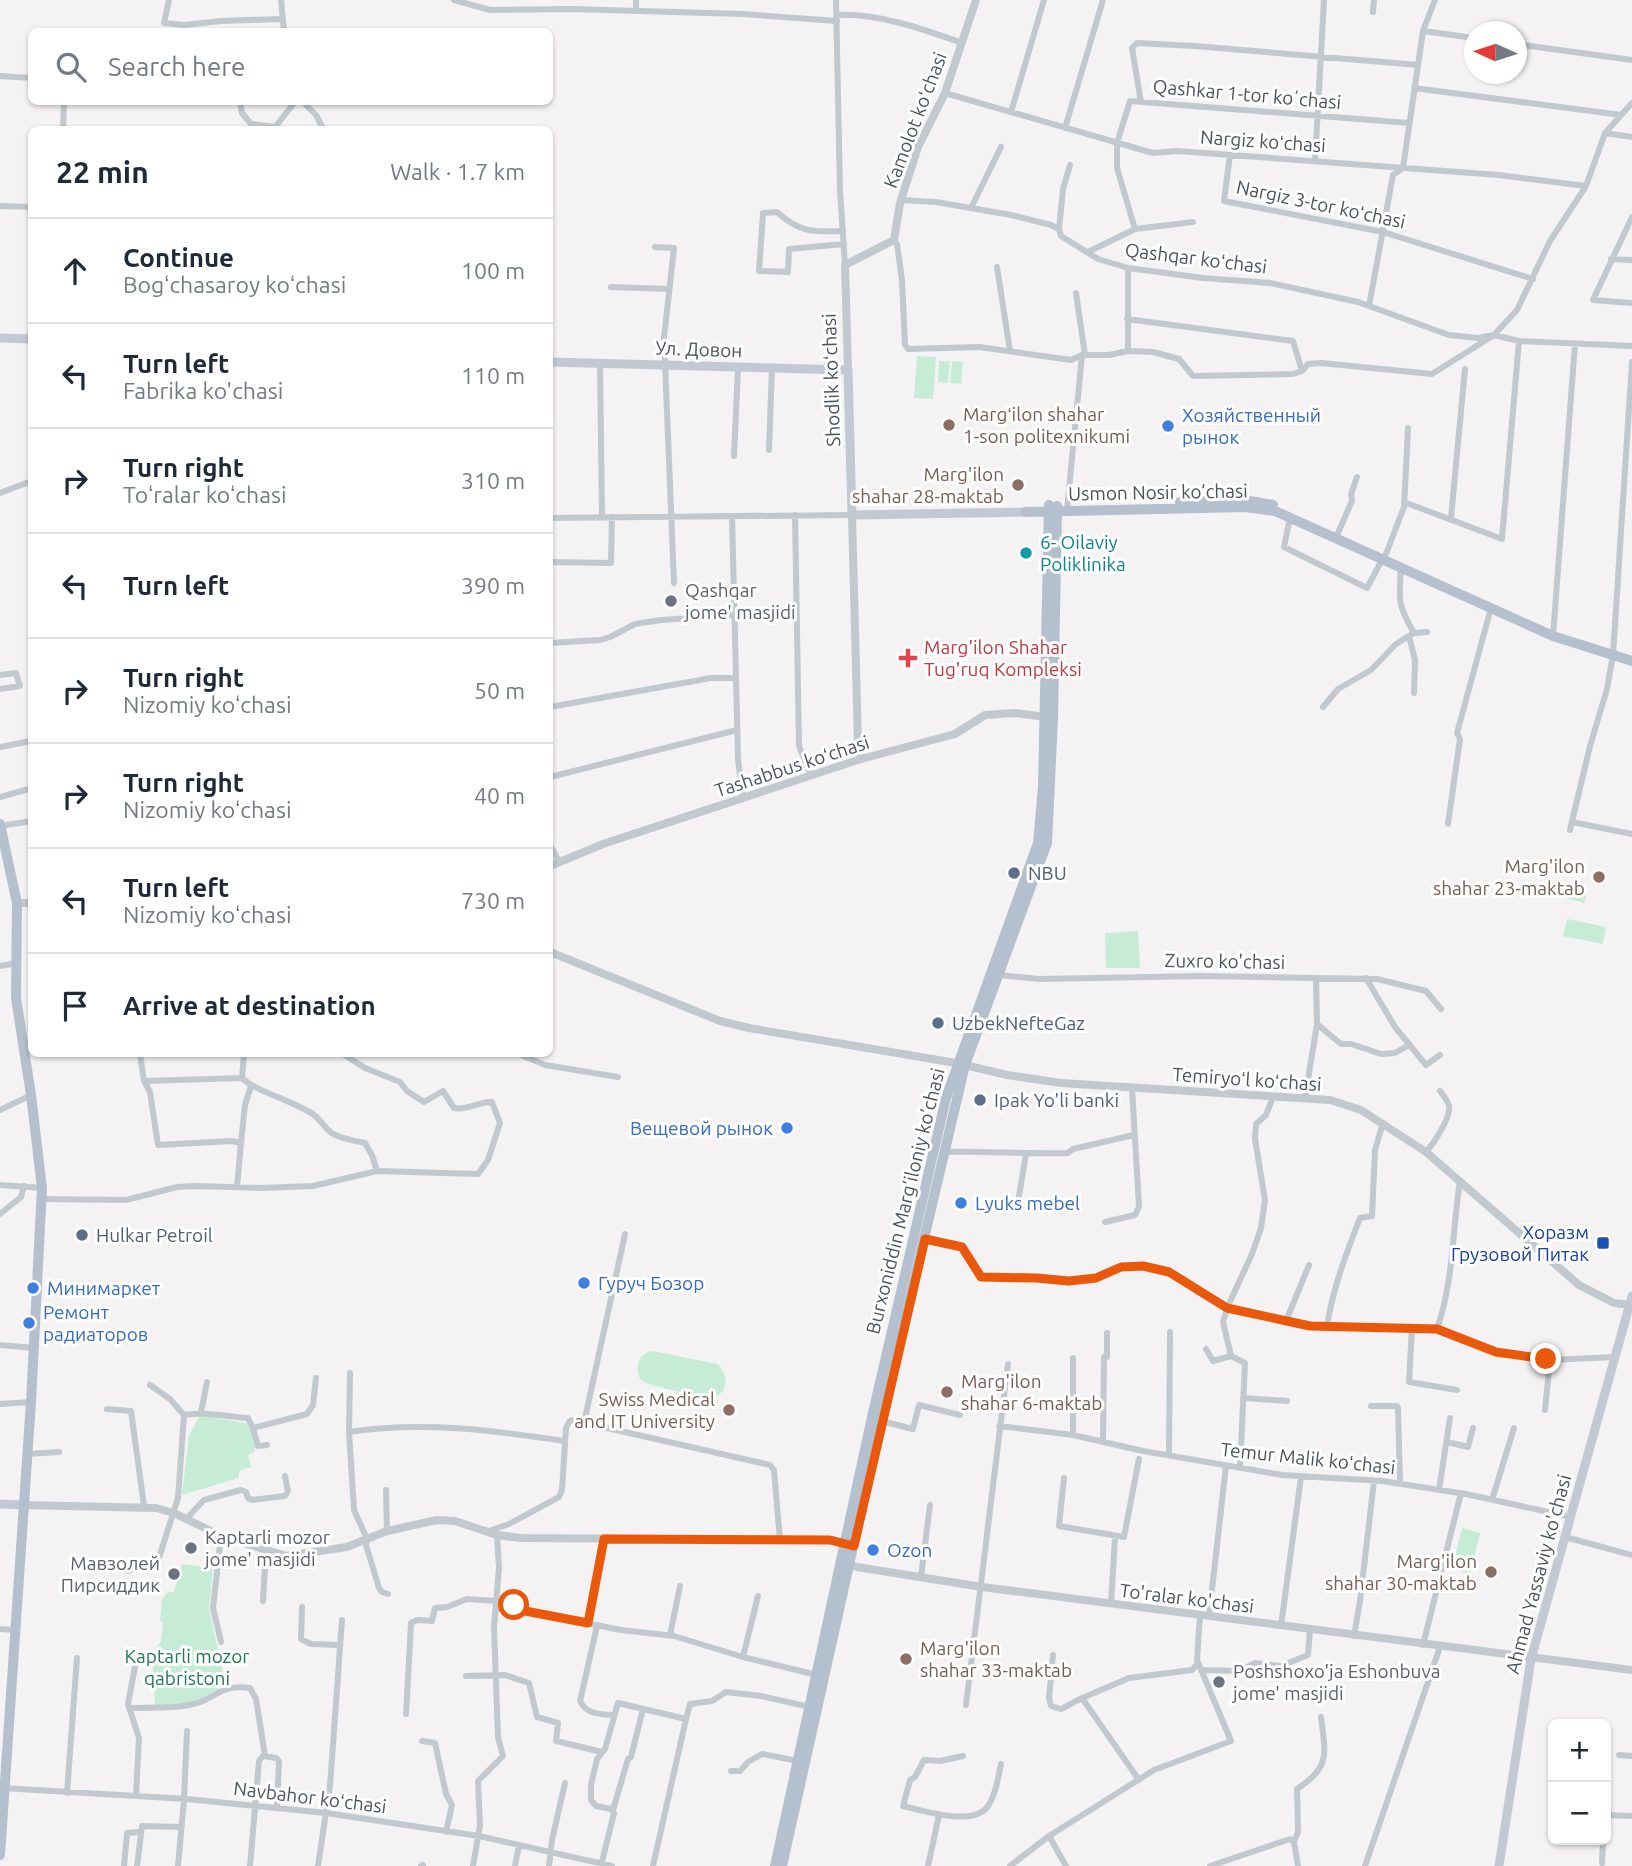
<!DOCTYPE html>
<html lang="en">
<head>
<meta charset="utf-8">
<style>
	body { margin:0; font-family:Ubuntu,sans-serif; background:#f2f2f3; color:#1f2937 }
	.controls { position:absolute; right:21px; bottom:21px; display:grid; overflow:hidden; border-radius:10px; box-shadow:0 2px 5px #0004 }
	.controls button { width:63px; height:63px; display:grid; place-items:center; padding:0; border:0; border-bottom:2px solid #e0e1e3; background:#fff; color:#1f2937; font:35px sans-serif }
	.compass { position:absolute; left:1464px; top:21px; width:63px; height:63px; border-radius:50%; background:#fff; box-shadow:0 2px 5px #0004; rotate:273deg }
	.stop { position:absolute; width:21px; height:21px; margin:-16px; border:5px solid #ea580c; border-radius:50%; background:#fff }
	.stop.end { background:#ea580c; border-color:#fff; box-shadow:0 2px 7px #0008 }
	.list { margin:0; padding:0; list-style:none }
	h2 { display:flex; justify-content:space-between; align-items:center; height:91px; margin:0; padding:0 28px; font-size:30px }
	h2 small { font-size:23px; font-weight:400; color:#747a83 }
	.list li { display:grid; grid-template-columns:46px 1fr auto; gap:21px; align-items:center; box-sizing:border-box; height:105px; padding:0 28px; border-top:2px solid #e0e1e3 }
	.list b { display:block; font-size:26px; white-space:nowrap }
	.list p { margin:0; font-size:23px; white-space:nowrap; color:#747a83 }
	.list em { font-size:23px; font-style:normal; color:#747a83 }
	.icon { flex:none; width:38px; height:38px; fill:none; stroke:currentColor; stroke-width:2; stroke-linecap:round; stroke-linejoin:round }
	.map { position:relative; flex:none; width:1632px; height:1866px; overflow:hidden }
	.search { position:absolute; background:#fff; box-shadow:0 2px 5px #0004; left:28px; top:28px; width:525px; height:77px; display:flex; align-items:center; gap:18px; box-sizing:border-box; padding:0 24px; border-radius:10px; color:#747a83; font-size:26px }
	.panel { position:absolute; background:#fff; box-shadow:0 2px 5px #0004; left:28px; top:126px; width:525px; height:931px; border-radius:10px }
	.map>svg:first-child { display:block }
	.green { fill:#c6ecd6 }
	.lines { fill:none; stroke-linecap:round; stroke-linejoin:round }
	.minor { stroke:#c1c8ce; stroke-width:6 }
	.tertiary { stroke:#c1c8ce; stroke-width:8 }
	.secondary { stroke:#c2c9d3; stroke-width:9 }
	.primary { stroke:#b4c0cd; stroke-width:10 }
	.route { stroke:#ea580c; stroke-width:9 }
	.education-dot { fill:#8d6e63; stroke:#fff; stroke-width:2.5 }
	.shop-dot { fill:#3f7fe0; stroke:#fff; stroke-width:2.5 }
	.culture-dot { fill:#0f9aa8; stroke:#fff; stroke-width:2.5 }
	.worship-dot { fill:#6b7280; stroke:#fff; stroke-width:2.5 }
	.health-dot { fill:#e0444e; stroke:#fff; stroke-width:2.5 }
	.service-dot { fill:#5c6f8a; stroke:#fff; stroke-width:2.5 }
	.transit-dot { fill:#1a4fb4; stroke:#fff; stroke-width:2.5 }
	.labels { text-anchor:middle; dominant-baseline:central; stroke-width:6; stroke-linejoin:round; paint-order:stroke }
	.street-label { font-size:19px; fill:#4b545d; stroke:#fff }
	.education-label { font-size:19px; fill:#785e54; stroke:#fff; text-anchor:end }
	.shop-label { font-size:19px; fill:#366cbe; stroke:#fff; text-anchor:start }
	.culture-label { font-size:19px; fill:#0d838f; stroke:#fff; text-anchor:start }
	.worship-label { font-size:19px; fill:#5b616d; stroke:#fff; text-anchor:start }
	.health-label { font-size:19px; fill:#be3a42; stroke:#fff; text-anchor:start }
	.service-label { font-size:19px; fill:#4e5e75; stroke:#fff; text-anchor:start }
	.transit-label { font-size:19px; fill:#164399; stroke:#fff; text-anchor:end }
	.park-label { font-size:19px; fill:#227952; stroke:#fff }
</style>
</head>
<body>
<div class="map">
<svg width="1632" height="1866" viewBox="0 0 1632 1866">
	<rect width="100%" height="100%" fill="#f4f2f2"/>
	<path class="green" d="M917,356L936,357L933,399L914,398Z
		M939,361H950L948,383L938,382Z
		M952,361L963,362L961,384L950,383Z
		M1568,888L1587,892L1584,903L1565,898Z
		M1567,919L1606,927L1603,944L1563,936Z
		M1138,931L1140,968H1106L1105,933Z
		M653,1351L717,1364C729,1373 730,1396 710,1397C702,1397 651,1386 644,1382C640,1379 640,1379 638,1374C636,1361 641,1353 653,1351Z
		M200,1415L249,1424L256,1445L254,1452L248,1455L251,1467L239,1471V1478L182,1495L189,1436Z
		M1462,1528L1480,1533L1470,1574L1452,1569Z
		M182,1564L213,1568L209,1609L224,1677L222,1685L218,1690L196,1702L155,1706L152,1651L156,1650L161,1641L163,1623L160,1621L162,1599L168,1592H174Z"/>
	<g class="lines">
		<path class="minor" d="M169,0L164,23L184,25L221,21L282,19
			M281,0L284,32
			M454,0L490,10L572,9L743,14L837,21
			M836,0L840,191L845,265
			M636,11V0
			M1373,12L1374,0
			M837,15C878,13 923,29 962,43
			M1423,31L1474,38
			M1516,44L1632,60
			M0,76L32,78
			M1414,88L1621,115
			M945,93L1153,153L1177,151L1499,175L1586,186
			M240,102L242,113L251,124L275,127L295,102
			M303,102L316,115L324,130
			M1141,102L1132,48L1137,43L1195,46L1418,65
			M1011,112L1044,0
			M1065,128L1103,0
			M63,130L64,102
			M1605,133L1632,137
			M1230,155L1224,201L1383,232L1533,279
			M1315,161L1324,0
			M901,200L936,202L1011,215L1051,225L1059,229L1061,236L1098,259L1128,268L1203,278L1270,283L1358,302L1449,335L1478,338L1494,335L1519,341L1632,346
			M0,206L32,207
			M971,208L1001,147
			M1632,217L1593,300L1632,303
			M1059,229L1063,189L1070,165
			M1135,229L1193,222
			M843,231C813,232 800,233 777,212L763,213L759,271L788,272L789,249L844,244
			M894,240L897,244L902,280L905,345L908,349L979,347L1071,360L1082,355H1109L1128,351L1153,352L1179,359L1193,376L1293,374L1302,371L1308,364L1321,363L1432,374L1494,335L1517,310L1550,241L1586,186L1605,133L1632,103
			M655,247L674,248L664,338L674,583
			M1088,252L1135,229L1117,168V143L1130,101L1409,123
			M1611,259L1632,260
			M997,267L1010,351
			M1128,268V351
			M611,287L669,289
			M1076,293L1085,355
			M1369,306L1393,175L1403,168L1423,31L1435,0
			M1127,319L1293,341L1302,371
			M600,363L602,518
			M32,430V432
			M769,450L772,368
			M734,456L738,368
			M0,493L32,481
			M1404,502L1502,539L1519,341
			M1067,510L1082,355
			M795,515L799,746L811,776
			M732,516L738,759L743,798
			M550,518L852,515
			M1290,518L1284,547L1367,588L1383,558
			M1451,518L1465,369
			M1338,533L1352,501L1351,494L1357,477
			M1386,554L1404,507L1408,428
			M550,562L611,563L612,517
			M1414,633L1427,632
			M1409,636L1415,660L1414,693
			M1553,636L1575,344
			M550,643L600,640L610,637L635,624L661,620L735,615
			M0,675L16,673L20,686L0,689
			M550,707L711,678H736
			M1323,707L1338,689L1371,670L1396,644L1414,633C1397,604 1399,600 1401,567
			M0,747L31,741
			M550,777L737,730
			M0,797L32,788
			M1572,822L1632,834
			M1448,824L1460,739L1457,733L1491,608
			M0,826L32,821
			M1570,830L1590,746L1607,689L1613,655L1632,362
			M550,845L560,863
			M0,966L16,963
			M999,975L1039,979L1204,976L1377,979L1426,991L1441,1009
			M1366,978L1395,1027L1426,1065L1440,1055
			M1317,1024L1341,1044H1351L1381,1054L1395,1053L1409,1045
			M140,1054L144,1081L150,1092L158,1145L232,1141L241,1143L237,1187
			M519,1054L545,1065L618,1077
			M242,1078L244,1054
			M144,1081L242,1078C258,1093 293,1100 314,1115C321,1120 326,1130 333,1134C343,1139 355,1141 365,1143L372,1155L377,1171
			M1305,1098L1317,1024L1316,978
			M0,1110L31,1095
			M241,1143L245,1105L251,1086
			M944,1152C985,1151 1026,1154 1068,1153L1073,1149L1134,1135
			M1426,1152C1433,1144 1451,1118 1449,1106C1448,1101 1443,1095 1440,1091
			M0,1185L42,1188
			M41,1199L126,1200L177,1187L195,1186L261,1188L313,1186L377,1171L478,1174L488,1160L500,1123L492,1102C479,1101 468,1111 454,1108L443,1091L424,1102L407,1091L400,1082L365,1068L343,1054
			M1017,1208L1026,1154
			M0,1214L21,1197L24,1186
			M1105,1222L1135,1215L1139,1207L1132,1087
			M925,1239L962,1247L981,1277L1037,1278L1069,1281L1096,1277L1121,1267L1143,1266L1169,1272L1227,1308L1294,1323L1340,1327L1437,1329L1495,1351L1550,1360L1615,1357
			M1286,1321L1309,1265
			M1327,1326C1333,1288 1346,1254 1360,1218L1372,1216L1375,1150L1383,1123
			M1412,1327L1409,1382L1457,1390
			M1437,1329C1454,1280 1452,1231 1460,1181
			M0,1345L34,1348
			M1206,1349L1213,1361L1231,1356
			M1073,1358V1435
			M150,1385L170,1399L184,1415
			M1243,1398L1287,1401
			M0,1404L31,1402
			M1371,1406H1397L1398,1408L1400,1484
			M107,1409L131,1411L144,1506
			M1545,1410L1550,1360
			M201,1412L207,1382
			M881,1421L913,1429L919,1405L960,1415
			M584,1423L625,1234
			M999,1426L1073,1435L1143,1451L1282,1475L1382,1481L1466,1494L1571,1517
			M253,1428L258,1446L267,1445
			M349,1432L350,1373
			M1103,1442L1104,1357H1107V1333
			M1447,1442L1468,1447L1473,1428
			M27,1454L59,1452
			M1169,1454L1170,1332
			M1240,1468L1245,1363L1231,1356L1223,1322L1227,1308L1252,1254L1261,1228L1265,1200L1255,1139L1256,1124L1266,1115L1273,1097
			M1064,1478L1059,1526L1124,1537L1139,1459
			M386,1490L387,1531
			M1439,1490L1450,1418
			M1492,1500L1514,1428
			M186,1519L204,1500L241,1490L246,1492L248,1498L252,1500L285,1496L288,1491L285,1476
			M489,1531L509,1524L559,1497L562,1490L566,1428L569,1422L572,1420L770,1465L774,1470L780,1540
			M221,1536L213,1608L221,1642
			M1565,1537L1632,1555
			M107,1561L128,1571L141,1566H153L157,1564L178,1498L184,1415C205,1411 226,1417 248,1418L253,1428L307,1414L313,1405L316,1378
			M921,1577L930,1505
			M388,1594L382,1592L379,1588L366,1545L367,1539L354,1510L349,1432C421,1421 492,1430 564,1441
			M263,1601L266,1549
			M1111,1604L1115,1536
			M302,1607L301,1639L311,1644L340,1645
			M496,1609L514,1605L520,1610L621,1630L674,1636L743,1657L817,1675
			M1209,1616L1226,1466
			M588,1623L604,1539
			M597,1626L580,1701C587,1715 600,1714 614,1715
			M1281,1626L1301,1477
			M0,1629L16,1630
			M670,1635L680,1586
			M1354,1636L1360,1601L1374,1481
			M1423,1645L1461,1493
			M1053,1655L1049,1698L1051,1706L1061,1709L1082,1698
			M743,1657L758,1596
			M1201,1670L1239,1671L1255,1663L1281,1666L1308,1655L1310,1630
			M466,1676L505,1675L529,1683L537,1717L558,1723L556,1741L602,1752
			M966,1705L1008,1364
			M129,1708C148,1707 169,1709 189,1705C216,1701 218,1683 250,1688L256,1699L265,1756
			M406,1714L411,1623L417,1620L432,1621L435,1608L447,1607L467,1599L497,1601
			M686,1719L690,1704L712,1701L726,1692L761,1696L810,1707
			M422,1741L435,1743L446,1794L452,1805L446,1832
			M1619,1755L1632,1756
			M963,1756L940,1761L924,1760L915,1777L910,1780L903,1806C922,1811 974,1827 988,1806C996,1794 998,1778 1001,1764
			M731,1771H740L748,1762L762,1754L798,1761
			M1139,1780L1082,1698L1129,1678L1192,1670L1198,1663
			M2,1788L187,1799L326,1813L479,1836L612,1866
			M67,1793L77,1658
			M136,1796L139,1738L128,1704L137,1656
			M613,1810L628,1759L631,1757L643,1709
			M1606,1815L1632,1816
			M1049,1836L1066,1866
			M1294,1842L1298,1832L1297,1789C1332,1766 1325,1753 1321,1717
			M1602,1863L1603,1840
			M124,1866L127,1833L140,1832
			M137,1866L142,1826L181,1827
			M178,1866L184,1799L187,1731
			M250,1866L259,1761L263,1756L276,1758L279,1761L277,1807
			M318,1866L330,1786L342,1620
			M421,1866L423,1865
			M473,1866L480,1825L478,1781L503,1756L498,1737L494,1627L499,1568L497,1535
			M515,1866L519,1845
			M549,1866L552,1840L565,1783
			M601,1866L614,1813L611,1809L596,1806L591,1800V1785L597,1759L605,1749L618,1703L686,1719L653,1866
			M928,1866L939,1815
			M1010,1866L1049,1836L1154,1770L1231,1741L1197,1660L1200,1615
			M1210,1866L1290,1839L1294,1842L1298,1866
			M1365,1866L1440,1647"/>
		<path class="tertiary" d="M848,370L845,265L894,240L900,203L918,147L945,93L976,0
			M852,515L858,745L861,759
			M550,866L603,844L861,759L955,734L985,715L1015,713L1045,717
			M17,903H32
			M550,952L720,1021L749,1028L956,1063
			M965,1065L1007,1075L1061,1083L1330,1100L1361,1110L1426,1152L1579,1285L1614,1303L1632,1305
			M23,1505L156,1508L174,1513L221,1536L286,1556L347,1547L387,1531L437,1520L455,1521L497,1535L521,1538L830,1540L848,1544
			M845,1563L857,1567L982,1587L1632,1670"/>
		<path class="secondary" d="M0,338L32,339
			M550,362L848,370L852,515L1026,512
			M0,1504L23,1505
			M1499,1866L1531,1659L1632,1296"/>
		<path class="primary" d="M1180,502L1244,500L1273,505
			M1026,512L1245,507L1275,511L1553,636L1632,661
			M0,824L17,903L16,998L31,1095L42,1188L31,1402L0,1855
			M775,1866L872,1417L946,1098L1038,843L1043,787L1049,505
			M782,1866L881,1421L965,1065L1047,843L1053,719L1057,506"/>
	</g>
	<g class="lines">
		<path class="route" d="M514,1605L520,1610L588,1623L604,1539L830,1540L854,1546L925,1239L962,1247L981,1277L1037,1278L1069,1281L1096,1278L1121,1267L1143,1266L1169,1272L1227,1308L1310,1326L1437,1329L1496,1352L1546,1359"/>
	</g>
	<g class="education-dot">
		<circle cx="949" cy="425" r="7"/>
		<circle cx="1018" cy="485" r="7"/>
		<circle cx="1599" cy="877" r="7"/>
		<circle cx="947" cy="1392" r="7"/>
		<circle cx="729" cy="1410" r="7"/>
		<circle cx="1491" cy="1572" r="7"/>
		<circle cx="906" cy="1659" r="7"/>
	</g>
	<g class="shop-dot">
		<circle cx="1168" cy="426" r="7"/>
		<circle cx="787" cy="1128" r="7"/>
		<circle cx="961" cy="1203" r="7"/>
		<circle cx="584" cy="1283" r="7"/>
		<circle cx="33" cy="1288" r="7"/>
		<circle cx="29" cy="1323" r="7"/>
		<circle cx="873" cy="1550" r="7"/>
	</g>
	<circle class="culture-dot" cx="1026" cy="553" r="7"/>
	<g class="worship-dot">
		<circle cx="671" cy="601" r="7"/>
		<circle cx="191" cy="1548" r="7"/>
		<circle cx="174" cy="1574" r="7"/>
		<circle cx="1219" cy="1682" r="7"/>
	</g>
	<path class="health-dot" d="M904.5 647.5h7v7h7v7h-7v7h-7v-7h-7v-7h7z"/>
	<g class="service-dot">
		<circle cx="1014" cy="873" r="7"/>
		<circle cx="938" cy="1023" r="7"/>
		<circle cx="980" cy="1100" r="7"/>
		<circle cx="82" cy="1235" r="7"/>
	</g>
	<rect class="transit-dot" x="1596" y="1236" width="14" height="14" rx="3.5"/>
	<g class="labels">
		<g class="street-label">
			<text transform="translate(1247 94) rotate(5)">Qashkar 1-tor koʼchasi</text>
			<text transform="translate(915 120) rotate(-69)">Kamolot koʻchasi</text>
			<text transform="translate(1263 141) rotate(4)">Nargiz koʻchasi</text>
			<text transform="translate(1321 204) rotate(12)">Nargiz 3-tor koʻchasi</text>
			<text transform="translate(1196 258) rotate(7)">Qashqar koʻchasi</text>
			<text transform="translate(699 349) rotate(2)">Ул. Довон</text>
			<text transform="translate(831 380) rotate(-92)">Shodlik koʻchasi</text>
			<text transform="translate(1158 492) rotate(-1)">Usmon Nosir ko‘chasi</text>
			<text transform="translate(792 766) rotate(-18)">Tashabbus koʻchasi</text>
			<text transform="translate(1225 961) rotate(1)">Zuxro ko'chasi</text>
			<text transform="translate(1247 1079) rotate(4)">Temiryoʻl koʻchasi</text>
			<text transform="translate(905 1201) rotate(-76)">Burxoniddin Marg’iloniy ko’chasi</text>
			<text transform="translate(1308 1458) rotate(6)">Temur Malik koʻchasi</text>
			<text transform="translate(1538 1574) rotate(-75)">Ahmad Yassaviy ko'chasi</text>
			<text transform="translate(1187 1598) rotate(7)">To'ralar ko'chasi</text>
			<text transform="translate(310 1797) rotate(7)">Navbahor koʻchasi</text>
		</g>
		<g class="education-label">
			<text x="963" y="414" text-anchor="start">Margʻilon shahar<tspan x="963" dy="22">1-son politexnikumi</tspan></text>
			<text x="1004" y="474">Marg'ilon<tspan x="1004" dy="22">shahar 28-maktab</tspan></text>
			<text x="1585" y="866">Marg'ilon<tspan x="1585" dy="22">shahar 23-maktab</tspan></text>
			<text x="961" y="1381" text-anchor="start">Marg'ilon<tspan x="961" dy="22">shahar 6-maktab</tspan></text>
			<text x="715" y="1399">Swiss Medical<tspan x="715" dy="22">and IT University</tspan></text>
			<text x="1477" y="1561">Marg'ilon<tspan x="1477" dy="22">shahar 30-maktab</tspan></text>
			<text x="920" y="1648" text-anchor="start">Marg'ilon<tspan x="920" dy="22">shahar 33-maktab</tspan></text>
		</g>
		<g class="shop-label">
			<text x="1182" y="415">Хозяйственный<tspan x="1182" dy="22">рынок</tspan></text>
			<text x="773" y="1128" text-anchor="end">Вещевой рынок</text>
			<text x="975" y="1203">Lyuks mebel</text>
			<text x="598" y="1283">Гуруч Бозор</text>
			<text x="47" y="1288">Минимаркет</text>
			<text x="43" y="1312">Ремонт<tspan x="43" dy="22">радиаторов</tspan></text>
			<text x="887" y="1550">Ozon</text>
		</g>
		<g class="culture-label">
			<text x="1040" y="542">6- Oilaviy<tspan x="1040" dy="22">Poliklinika</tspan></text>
		</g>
		<g class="worship-label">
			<text x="685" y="590">Qashqar<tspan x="685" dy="22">jome' masjidi</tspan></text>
			<text x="205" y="1537">Kaptarli mozor<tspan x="205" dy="22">jome' masjidi</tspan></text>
			<text x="160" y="1563" text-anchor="end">Мавзолей<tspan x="160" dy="22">Пирсиддик</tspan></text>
			<text x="1233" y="1671">Poshshoxo'ja Eshonbuva<tspan x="1233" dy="22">jome' masjidi</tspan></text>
		</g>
		<g class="health-label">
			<text x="924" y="647">Marg'ilon Shahar<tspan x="924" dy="22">Tug'ruq Kompleksi</tspan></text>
		</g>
		<g class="service-label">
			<text x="1028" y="873">NBU</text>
			<text x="952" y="1023">UzbekNefteGaz</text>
			<text x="994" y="1100">Ipak Yo'li banki</text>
			<text x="96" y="1235">Hulkar Petroil</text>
		</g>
		<g class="transit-label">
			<text x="1589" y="1232">Хоразм<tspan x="1589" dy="22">Грузовой Питак</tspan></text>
		</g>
		<g class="park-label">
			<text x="187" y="1656">Kaptarli mozor<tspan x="187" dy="22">qabristoni</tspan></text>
		</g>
	</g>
</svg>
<div class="controls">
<button>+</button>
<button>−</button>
</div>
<svg class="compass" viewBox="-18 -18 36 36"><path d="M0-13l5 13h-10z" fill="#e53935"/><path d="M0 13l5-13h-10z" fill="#747a83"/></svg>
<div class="stop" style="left:514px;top:1605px"></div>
<div class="stop end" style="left:1546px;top:1359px"></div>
<div class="search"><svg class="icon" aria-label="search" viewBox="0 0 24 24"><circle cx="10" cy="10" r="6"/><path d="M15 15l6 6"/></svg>Search here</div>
<section class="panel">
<h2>22 min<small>Walk · 1.7 km</small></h2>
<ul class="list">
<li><svg class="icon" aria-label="ahead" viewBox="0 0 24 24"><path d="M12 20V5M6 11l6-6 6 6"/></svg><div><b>Continue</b><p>Bogʻchasaroy koʻchasi</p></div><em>100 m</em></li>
<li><svg class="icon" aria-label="left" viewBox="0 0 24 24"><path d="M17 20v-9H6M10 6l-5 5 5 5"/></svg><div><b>Turn left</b><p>Fabrika ko'chasi</p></div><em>110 m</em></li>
<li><svg class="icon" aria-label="right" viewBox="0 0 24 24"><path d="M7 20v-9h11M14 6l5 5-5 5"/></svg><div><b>Turn right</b><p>Toʻralar koʻchasi</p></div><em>310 m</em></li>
<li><svg class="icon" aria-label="left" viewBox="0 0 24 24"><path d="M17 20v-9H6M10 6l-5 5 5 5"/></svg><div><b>Turn left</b></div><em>390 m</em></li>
<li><svg class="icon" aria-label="right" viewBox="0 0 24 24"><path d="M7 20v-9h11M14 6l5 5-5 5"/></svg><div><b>Turn right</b><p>Nizomiy koʻchasi</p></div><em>50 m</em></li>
<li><svg class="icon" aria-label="right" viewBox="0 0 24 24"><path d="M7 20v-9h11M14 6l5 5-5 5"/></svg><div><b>Turn right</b><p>Nizomiy koʻchasi</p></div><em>40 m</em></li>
<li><svg class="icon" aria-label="left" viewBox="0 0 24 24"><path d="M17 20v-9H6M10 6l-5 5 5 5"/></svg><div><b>Turn left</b><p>Nizomiy koʻchasi</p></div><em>730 m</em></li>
<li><svg class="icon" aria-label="arrive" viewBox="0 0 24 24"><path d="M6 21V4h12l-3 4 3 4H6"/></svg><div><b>Arrive at destination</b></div></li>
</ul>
</section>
</div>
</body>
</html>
